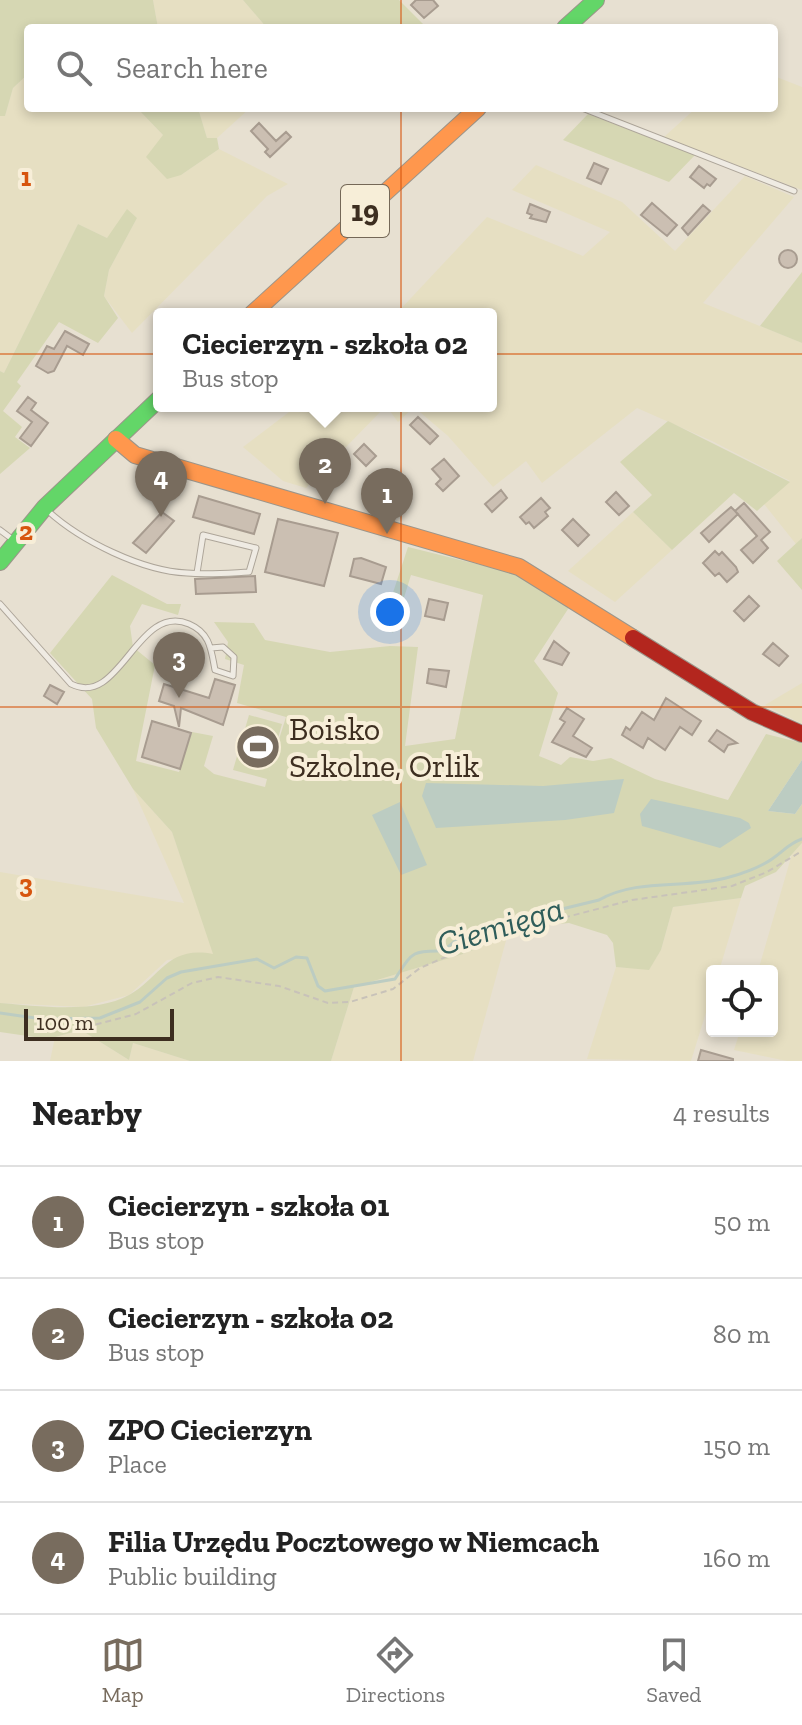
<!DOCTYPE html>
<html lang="en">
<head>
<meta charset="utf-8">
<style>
	body { margin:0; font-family:"Zilla Slab",serif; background:#f2f2f2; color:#222 }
	.controls { position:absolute; right:24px; bottom:24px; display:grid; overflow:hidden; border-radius:8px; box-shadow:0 4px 12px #0003 }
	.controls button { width:72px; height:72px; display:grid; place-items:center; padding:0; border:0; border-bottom:2px solid #e0e0e0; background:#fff; color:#222; font:40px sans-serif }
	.scale { position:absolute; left:24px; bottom:20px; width:150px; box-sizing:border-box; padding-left:8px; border:4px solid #3d2e20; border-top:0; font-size:22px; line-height:28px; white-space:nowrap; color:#3d2e20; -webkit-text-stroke:6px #f7eed8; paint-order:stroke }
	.you { position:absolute; left:390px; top:612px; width:28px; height:28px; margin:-20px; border:6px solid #fff; border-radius:50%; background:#1a73e8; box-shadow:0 0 0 12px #1a73e833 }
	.badge { display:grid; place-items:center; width:52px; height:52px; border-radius:50%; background:#786c5e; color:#fff; font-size:26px; font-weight:700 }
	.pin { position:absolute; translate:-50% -66px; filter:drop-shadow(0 2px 4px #0008) }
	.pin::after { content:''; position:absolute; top:42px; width:28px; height:24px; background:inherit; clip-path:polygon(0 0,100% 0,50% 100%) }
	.popup { position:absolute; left:153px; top:308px; width:344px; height:104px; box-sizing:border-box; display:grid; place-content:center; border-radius:8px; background:#fff; filter:drop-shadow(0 2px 6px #0005); font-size:26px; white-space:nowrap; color:#767676 }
	.popup b { font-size:30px; color:#222 }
	.popup::after { content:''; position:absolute; left:50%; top:100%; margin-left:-16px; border:16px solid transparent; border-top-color:#fff }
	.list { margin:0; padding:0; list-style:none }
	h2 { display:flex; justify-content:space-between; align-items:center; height:104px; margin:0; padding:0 32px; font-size:34px }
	h2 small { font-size:26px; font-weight:400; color:#767676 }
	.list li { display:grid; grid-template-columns:52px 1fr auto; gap:24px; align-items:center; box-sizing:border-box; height:112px; padding:0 32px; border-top:2px solid #e0e0e0 }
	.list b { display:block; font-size:30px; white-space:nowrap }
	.list p { margin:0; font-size:26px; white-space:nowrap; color:#767676 }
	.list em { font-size:26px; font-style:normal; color:#767676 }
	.icon { flex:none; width:44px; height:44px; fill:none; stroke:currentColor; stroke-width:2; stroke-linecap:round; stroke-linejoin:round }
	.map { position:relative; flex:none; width:802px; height:1061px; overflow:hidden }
	.search { position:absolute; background:#fff; box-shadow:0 4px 12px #0003; left:24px; right:24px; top:24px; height:88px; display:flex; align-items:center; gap:20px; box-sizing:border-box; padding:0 28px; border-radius:8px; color:#767676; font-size:30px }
	.sheet { height:552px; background:#fff }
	nav { display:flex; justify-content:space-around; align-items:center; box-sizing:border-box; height:112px; border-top:2px solid #e0e0e0; background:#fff; font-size:22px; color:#767676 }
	nav a { display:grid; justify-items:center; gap:4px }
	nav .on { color:#786c5e }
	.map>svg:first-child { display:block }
	.farmland { fill:#e6dfc2 }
	.green { fill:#d6d7b3 }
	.water { fill:#bcccc2 }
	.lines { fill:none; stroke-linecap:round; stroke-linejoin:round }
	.stream { stroke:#bcccc2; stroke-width:3 }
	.building { fill:#cbbfb2; stroke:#a89c90; stroke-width:2 }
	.lane-casing { stroke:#ada599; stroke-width:7 }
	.fast-casing { stroke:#9c958a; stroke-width:18 }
	.slow-casing { stroke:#9c958a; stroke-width:18 }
	.jam-casing { stroke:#9c958a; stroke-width:18 }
	.path { stroke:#c8c2b9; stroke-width:2; stroke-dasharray:6 4; stroke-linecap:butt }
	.lane { stroke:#efebe3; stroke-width:5 }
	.fast { stroke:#63d668; stroke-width:16 }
	.slow { stroke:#ff974d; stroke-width:16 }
	.jam { stroke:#b3261e; stroke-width:16 }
	.grid { fill:none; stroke:#d7550e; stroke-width:2; stroke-opacity:0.55 }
	.labels { text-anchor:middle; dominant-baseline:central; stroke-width:8; stroke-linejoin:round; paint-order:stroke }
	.shield { fill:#f7eed8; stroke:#756857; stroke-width:2 }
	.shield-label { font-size:30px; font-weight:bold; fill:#3d2e20 }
	.poi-label { font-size:32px; fill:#3d2e20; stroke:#f7eed8; text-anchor:start }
	.water-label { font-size:34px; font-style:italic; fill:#2f5d5a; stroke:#f7eed8 }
	.grid-label { font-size:26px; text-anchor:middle; font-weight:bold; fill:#d7550e; stroke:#f7eed8; stroke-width:8; stroke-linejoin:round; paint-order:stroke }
</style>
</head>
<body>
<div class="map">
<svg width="802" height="1061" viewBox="0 0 802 1061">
	<rect width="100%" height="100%" fill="#e7e0d1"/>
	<path class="farmland" d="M153,0H243L267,28H158Z
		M28,74V108H137L163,135L181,175L219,149L288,184L267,196L132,333L104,296L109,270L137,218L107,238L78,224L4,373L0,371V116H5L13,88Z
		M774,76L802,87V190L664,137L696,108H774Z
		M198,108H250L217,138H207Z
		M536,165L622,202L675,251L745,176L794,197L703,303L802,343V538L796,544L764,504L790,481L712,441L637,408L542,483L526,461L493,487L448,436L414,407L398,422L386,406L306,488L283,481L243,447L297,406H491V314H396L487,217L583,256L610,232L512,190Z
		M633,512L672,550L615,602L568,571Z
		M802,683V724L765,705Z
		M133,789L172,832L214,955L167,960L129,995L83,1007L0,1003V872L184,903Z
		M802,843V1061H787L734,1050L740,1031H772V971H758L792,854Z
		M741,898L719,971H712V993L691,1061L587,1059L616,967L649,969L661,950L673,907Z
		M507,937L473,1061H331L354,987L463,954Z
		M81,1030L129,1060L133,1043L190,1061H50L55,1037Z"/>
	<path class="green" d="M0,0H153L158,28H28V74L13,88L5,116H0Z
		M243,0H399L427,28H267Z
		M137,108H198L207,138H217L219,149L181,175L167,179L146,157L163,135Z
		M588,114L695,155L669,182L563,140Z
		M127,209L137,218L109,270L104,296L118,318L98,343L59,322L17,382L21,386L3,411L22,427L15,437L30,448L0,474V371L4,373L78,224L107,238Z
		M802,272V343L760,326Z
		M668,421L790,482L757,511L734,493L672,550L633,512L652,495L620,462Z
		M802,538V590L777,561Z
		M408,547L513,573L570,606L534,661L558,693L539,756L561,765L570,757L593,761L611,758L655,779L728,800L766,734L802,743V760L768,811L795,814L802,804V843L776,872L745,886L741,898L673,907L661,950L649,970L616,967L613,943L607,935L569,923L535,926L463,954L354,987L331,1061H190L133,1043L129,1060L81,1030L48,1039L0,1032V1003C37,1006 95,1014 129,995C160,978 167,945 213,954L172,832L133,789L96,728L92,699L50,653L112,575L167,604H181L178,615L142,604L130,626L133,647L155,665L136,761L179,772L192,732L213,736L204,766L214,774L265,787L267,779L233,770L249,715L282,724L269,771L286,717L237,703L244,665L225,659L228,642L214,622L254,623L265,640L330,652L390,646L418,647L405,746L455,739L483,595L411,575L393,633L383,623Z"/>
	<path class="water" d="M802,760V804L795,814L768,811Z
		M624,779L614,813L565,820L436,828L422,796L426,783L543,786Z
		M651,799L740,818L749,823L751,828L720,848L642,826L640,814Z
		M400,802L427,865L401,875L372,815Z"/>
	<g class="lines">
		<path class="stream" d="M0,1013L42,1019L100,1018L140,1002L167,978L181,972L257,959L274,968L296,957L307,958L318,986L325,991L395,979C412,953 411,950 443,951L464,934L484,928L599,900C637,878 685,889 726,878C739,875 761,867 772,859C784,851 788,844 802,839"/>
	</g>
	<path class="building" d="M416,0H433L438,6L424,18L411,5Z
		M259,123L276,141L286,132L291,137L270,157L265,152L268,149L251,131Z
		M594,163L608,169L601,184L587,178Z
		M699,166L716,179L710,186L707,184L704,188L690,177Z
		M652,203L677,225L667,236L641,215Z
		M530,204L550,212L546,222L530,218L532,215L527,213Z
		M703,205L710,211L688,235L682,228Z
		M779 259a9 9 0 1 1 18 0a9 9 0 1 1-18 0Z
		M65,331L89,344L83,355L67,346L54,371L48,373L36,366L47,346L54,349Z
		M28,397L36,403L31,410L48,423L31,446L20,438L32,422L17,411Z
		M418,417L438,436L430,444L410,425Z
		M364,444L376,456L366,466L354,454Z
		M444,459L459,476L443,491L436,484L441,479L432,469Z
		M501,490L507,498L492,512L485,504Z
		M616,492L629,506L619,515L606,502Z
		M199,496L260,514L254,534L193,517Z
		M541,498L550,508L545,512L548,516L534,528L529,522L526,524L520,517Z
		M744,503L770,532L761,540L768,548L753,563L741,550L757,536L735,511Z
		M731,507L738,514L709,542L701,533Z
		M162,512L174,521L146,553L133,543Z
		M278,519L338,533L324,586L265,572Z
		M573,519L589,535L578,546L562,530Z
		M715,551L719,555L722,552L736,567L738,572L727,582L719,573L715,576L703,563Z
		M361,558L386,567L381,584L350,576L354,559Z
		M255,576L256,592L196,594L195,579Z
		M749,596L759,606L744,621L734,611Z
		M429,599L448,603L444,620L425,616Z
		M554,641L569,653L562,665L544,659Z
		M773,643L788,656L779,666L763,654Z
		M429,669L449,671L446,687L427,683Z
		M215,679L235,685L223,725L181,708L179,727L174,706L159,701L164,684L209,698Z
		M50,685L64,692L57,704L44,696Z
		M666,698L701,721L692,735L680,727L665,750L648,738L643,748L622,735L626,727L630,730L642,712L654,720Z
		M567,708L584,719L573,736L592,748L586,757L552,742L565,722L560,719Z
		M152,721L191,733L180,769L142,757Z
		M717,730L737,743L728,745L724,752L709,741Z
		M701,1050L733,1059V1061H698Z"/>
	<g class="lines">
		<g class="lane-casing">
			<path id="lane" d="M582,108L794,191
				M48,511C81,541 142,571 187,573C208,575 229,573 249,572L256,548L203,535L197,573
				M0,530L12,539
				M0,604L71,684C120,709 137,602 189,624C210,633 211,649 215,670L233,676L234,657L223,647L211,648"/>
		</g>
		<g class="fast-casing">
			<path id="fast" d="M565,28L596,0
				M0,562L45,507L159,399"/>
		</g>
		<g class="slow-casing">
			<path id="slow" d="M252,314L478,108
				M116,439L135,455L519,567L633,638"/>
		</g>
		<g class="jam-casing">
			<path id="jam" d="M633,638L752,712L802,734"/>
		</g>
		<path class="path" d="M86,1027L136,1014L192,983L218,977L279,986L328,1003L350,1002L393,989L420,968L497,935L632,900L732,886L767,872L802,851"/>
		<use href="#lane" class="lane"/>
		<use href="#fast" class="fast"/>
		<use href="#slow" class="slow"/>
		<use href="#jam" class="jam"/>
	</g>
	<path class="grid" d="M401,0V28M401,108V1061M0,354H802M0,707H802"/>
	<defs>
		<g id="stadium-disc" transform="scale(2.3)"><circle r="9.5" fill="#786c5e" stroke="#f7eed8"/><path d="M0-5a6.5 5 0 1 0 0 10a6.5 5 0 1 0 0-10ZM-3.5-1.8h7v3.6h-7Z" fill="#fff"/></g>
	</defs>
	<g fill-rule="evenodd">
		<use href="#stadium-disc" x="258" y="747"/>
	</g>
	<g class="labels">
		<rect class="shield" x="341" y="185" width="48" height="52" rx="6"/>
		<g class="shield-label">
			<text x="365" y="211">19</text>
		</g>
		<g class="poi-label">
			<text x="289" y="729">Boisko<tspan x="289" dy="37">Szkolne, Orlik</tspan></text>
		</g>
		<g class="water-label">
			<text transform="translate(500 926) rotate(-17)">Ciemięga</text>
		</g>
	</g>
	<g class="grid-label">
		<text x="26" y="186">1</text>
		<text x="26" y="540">2</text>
		<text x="26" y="893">3</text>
	</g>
</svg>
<div class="controls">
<button><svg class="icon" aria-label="locate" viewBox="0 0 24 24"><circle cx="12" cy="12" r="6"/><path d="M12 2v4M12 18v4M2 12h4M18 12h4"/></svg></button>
</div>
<div class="scale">100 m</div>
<div class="you"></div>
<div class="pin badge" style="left:387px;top:534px">1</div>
<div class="pin badge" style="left:325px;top:504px">2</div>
<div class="popup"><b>Ciecierzyn - szkoła 02</b>Bus stop</div>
<div class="pin badge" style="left:179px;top:698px">3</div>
<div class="pin badge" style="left:161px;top:517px">4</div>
<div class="search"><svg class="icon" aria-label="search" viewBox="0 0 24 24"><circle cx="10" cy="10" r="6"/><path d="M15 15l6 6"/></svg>Search here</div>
</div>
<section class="sheet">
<h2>Nearby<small>4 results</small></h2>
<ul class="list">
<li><span class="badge">1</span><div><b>Ciecierzyn - szkoła 01</b><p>Bus stop</p></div><em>50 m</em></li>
<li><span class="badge">2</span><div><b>Ciecierzyn - szkoła 02</b><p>Bus stop</p></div><em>80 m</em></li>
<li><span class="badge">3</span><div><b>ZPO Ciecierzyn</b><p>Place</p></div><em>150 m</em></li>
<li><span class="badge">4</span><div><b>Filia Urzędu Pocztowego w Niemcach</b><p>Public building</p></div><em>160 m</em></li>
</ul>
</section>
<nav>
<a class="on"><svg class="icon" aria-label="map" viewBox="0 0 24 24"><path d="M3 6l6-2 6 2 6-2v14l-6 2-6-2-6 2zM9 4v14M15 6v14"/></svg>Map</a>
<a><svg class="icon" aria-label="directions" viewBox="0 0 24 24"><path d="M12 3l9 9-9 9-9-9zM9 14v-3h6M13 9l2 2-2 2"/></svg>Directions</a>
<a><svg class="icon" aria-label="saved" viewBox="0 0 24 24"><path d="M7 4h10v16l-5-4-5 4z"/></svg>Saved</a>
</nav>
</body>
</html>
